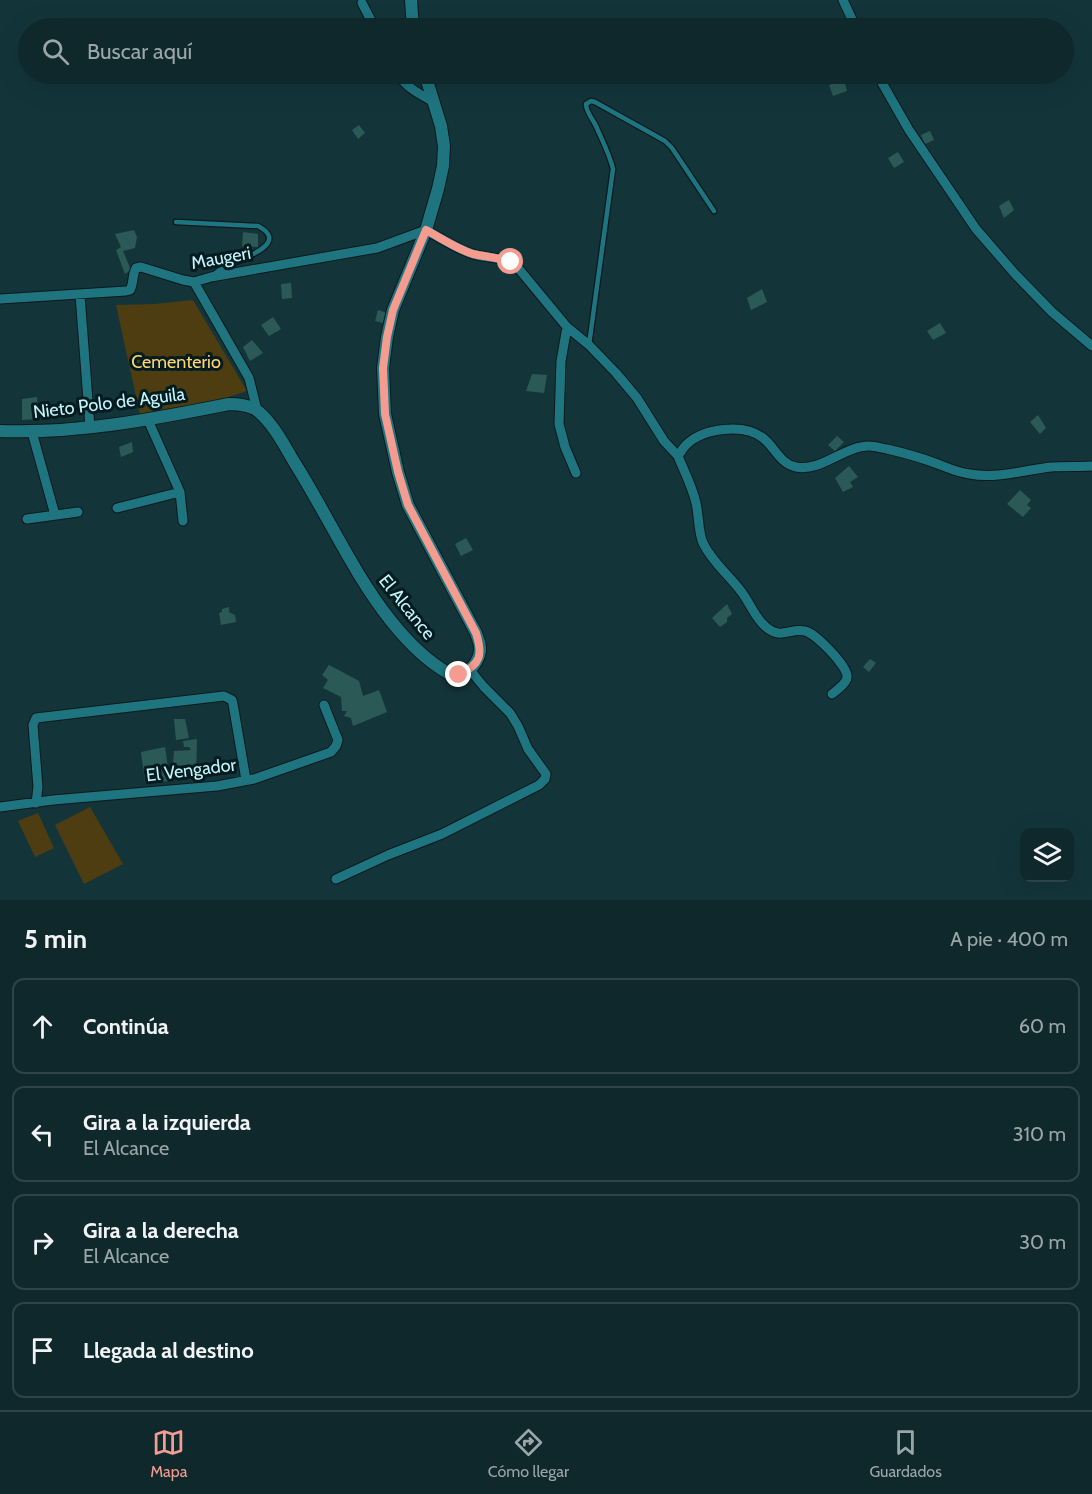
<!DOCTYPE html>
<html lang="es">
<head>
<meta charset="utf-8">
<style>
	body { margin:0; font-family:Cabin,sans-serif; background:#173034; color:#f1f3f6 }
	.controls { position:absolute; right:18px; bottom:18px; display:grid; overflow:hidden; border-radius:12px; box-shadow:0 6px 24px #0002 }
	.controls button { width:54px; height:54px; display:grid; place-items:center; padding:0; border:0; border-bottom:2px solid #2e4448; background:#0e282c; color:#f1f3f6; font:30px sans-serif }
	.stop { position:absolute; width:18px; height:18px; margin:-14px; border:4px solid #f59c91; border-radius:50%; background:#fff }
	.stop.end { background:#f59c91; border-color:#fff; box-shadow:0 2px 6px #0008 }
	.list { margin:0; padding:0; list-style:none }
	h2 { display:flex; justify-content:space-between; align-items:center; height:78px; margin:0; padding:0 24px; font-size:26px }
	h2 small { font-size:20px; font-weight:400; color:#9ba6a9 }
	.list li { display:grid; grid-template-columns:39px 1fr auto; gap:18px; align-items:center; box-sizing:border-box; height:96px; margin:0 12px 12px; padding:0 12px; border:2px solid #2e4448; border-radius:12px }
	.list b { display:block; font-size:22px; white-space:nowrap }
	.list p { margin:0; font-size:20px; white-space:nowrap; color:#9ba6a9 }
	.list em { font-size:20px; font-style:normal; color:#9ba6a9 }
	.icon { flex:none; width:33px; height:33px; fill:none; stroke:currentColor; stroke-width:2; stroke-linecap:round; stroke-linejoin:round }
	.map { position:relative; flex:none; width:1092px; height:900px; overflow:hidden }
	.search { position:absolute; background:#0e282c; box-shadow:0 6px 24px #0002; left:18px; right:18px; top:18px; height:66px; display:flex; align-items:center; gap:15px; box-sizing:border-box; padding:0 21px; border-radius:33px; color:#9ba6a9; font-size:22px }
	.sheet { height:510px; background:#0e282c }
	nav { display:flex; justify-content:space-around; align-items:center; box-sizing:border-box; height:84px; border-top:2px solid #2e4448; background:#0e282c; font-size:16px; color:#9ba6a9 }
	nav a { display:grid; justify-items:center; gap:3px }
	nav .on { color:#f59c91 }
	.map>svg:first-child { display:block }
	.green { fill:#4d3d11 }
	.building { fill:#2b5a56 }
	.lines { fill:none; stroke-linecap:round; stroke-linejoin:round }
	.service-casing { stroke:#0c1a1c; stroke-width:7 }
	.minor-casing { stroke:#0c1a1c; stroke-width:11 }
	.tertiary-casing { stroke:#0c1a1c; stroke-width:14 }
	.service { stroke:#1e7580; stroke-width:4.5 }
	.minor { stroke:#1e7580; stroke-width:9 }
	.tertiary { stroke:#1e7580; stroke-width:12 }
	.route { stroke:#f59c91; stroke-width:8 }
	.labels { text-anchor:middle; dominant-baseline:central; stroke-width:6; stroke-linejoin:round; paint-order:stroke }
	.street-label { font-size:18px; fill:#c4f4fb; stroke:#041b1f }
	.park-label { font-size:18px; fill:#fed571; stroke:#041b1f }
</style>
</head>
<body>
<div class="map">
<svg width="1092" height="900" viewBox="0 0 1092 900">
	<rect width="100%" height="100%" fill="#13353a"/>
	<path class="green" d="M193,300L247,391L192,409L141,419L116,305L154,304Z
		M90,807L123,864L84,884L55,825Z
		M38,813L54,848L35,857L18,821Z"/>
	<path class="building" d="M844,80L847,91L833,96L829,85Z
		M359,125L365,133L358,139L352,130Z
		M930,131L934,140L925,144L921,135Z
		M898,152L904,162L894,168L888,158Z
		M1009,200L1014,210L1004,218L999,206Z
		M134,230L137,237L135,248L123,251L131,270L125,274L116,250L121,247L115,234Z
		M243,232L258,234V247L242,246Z
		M291,283L292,298L282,299L281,284Z
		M762,289L767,302L751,310L747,298Z
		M378,310L387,313L383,323L375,321Z
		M273,317L281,329L269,336L261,325Z
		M940,323L946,333L933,340L927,331Z
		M252,340L263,353L250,361L243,347Z
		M532,374L547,375L544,393L526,391Z
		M37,397L39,419L22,420V399Z
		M1038,415L1046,428L1040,434L1030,422Z
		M837,436L844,442L835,451L828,445Z
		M132,442L133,452L121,457L119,447Z
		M849,466L858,477L850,482L853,487L843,492L835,478Z
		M1020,490L1031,500L1027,505L1031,508L1023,517L1007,504Z
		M466,538L473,550L461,556L455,544Z
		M727,604L732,614L727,618V622L720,627L712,618Z
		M229,607V612L235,615L236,622L221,625L219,613L222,612V609Z
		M870,659L876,663L869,672L863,667Z
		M329,665L359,681L363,696L379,690L387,712L353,726L351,718L344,716L347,711H342L341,697L323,688L328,680L322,675Z
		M174,719H185L189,738L176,740Z
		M197,739L196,776L172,777L174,751L191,750L189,747H184L183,741Z
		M165,747L170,781L145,783L141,752Z"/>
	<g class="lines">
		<g class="service-casing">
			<path id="service" d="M176,222L258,226C291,243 242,259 229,265C223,267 218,271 213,275
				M589,345L613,169C610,155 602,140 596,126C592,118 586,112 586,104L591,101L595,102L665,141L672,148L714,211"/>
		</g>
		<g class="minor-casing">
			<path id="minor" d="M843,0L856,28
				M362,3L375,28
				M398,74C407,88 419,94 434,102
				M877,74L909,130L976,229L1016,275L1052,312L1092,346
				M194,282L249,378L257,410
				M80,295L90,427
				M0,299L126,291L130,290C134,283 132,275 136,268L141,267L183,280L194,282L211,277L377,248L426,230C440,238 454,247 470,253C490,260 500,254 519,269L567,327L589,345L616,373L637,398L664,441L678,456C681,452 683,448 686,445C703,428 744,423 763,438C774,446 780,464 796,467C821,472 844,446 869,446C875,446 881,448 887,449C904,453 919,457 935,463C946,467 958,473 970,474C997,479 1024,470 1051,467C1065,466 1078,467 1092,466
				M567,327L561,361L559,424L565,447L576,473
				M148,420L180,492L183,521
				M32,432L55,515
				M678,456C684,471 692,486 696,503C699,516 698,531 703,543C712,562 728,574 740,590C750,602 754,617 766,627C781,640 789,628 805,631C815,633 848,666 847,677C847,683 837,690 832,694
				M117,508L180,492
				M27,519L78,512
				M36,803L38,787L33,725L36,718L224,696L232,700L233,704L246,780
				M0,807L53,800L217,786L254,779L331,752L336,746L338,740L324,705
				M336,879L388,855L442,834L539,785L545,779L546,774L528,749L518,726L510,713L484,687L470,670"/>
		</g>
		<g class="tertiary-casing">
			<path id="tertiary" d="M411,0L413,28
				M0,431C77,434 154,419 229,404C239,404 251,405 259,412C275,426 285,447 296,465C328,516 353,573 391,621C407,641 425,660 448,673C463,681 478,665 480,651C481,645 478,639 476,633L408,505L398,472L385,414L383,368L387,337L393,310L426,230L438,189L443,166L444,146L441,126L425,74"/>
		</g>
		<use href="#service" class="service"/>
		<use href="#minor" class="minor"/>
		<use href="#tertiary" class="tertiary"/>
	</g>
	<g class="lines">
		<path class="route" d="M459,675C481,664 483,655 476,633L408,505L398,472L385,414L383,368L387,337L393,310L426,230C441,238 457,249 473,254C486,257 498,257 511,262"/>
	</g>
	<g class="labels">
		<g class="street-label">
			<text transform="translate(221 258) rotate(-10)">Maugeri</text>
			<text transform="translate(109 403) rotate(-7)">Nieto Polo de Aguila</text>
			<text transform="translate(407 607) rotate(51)">El Alcance</text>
			<text transform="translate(191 770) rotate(-7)">El Vengador</text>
		</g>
		<g class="park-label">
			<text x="176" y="362">Cementerio</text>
		</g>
	</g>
</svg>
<div class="controls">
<button><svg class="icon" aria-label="layers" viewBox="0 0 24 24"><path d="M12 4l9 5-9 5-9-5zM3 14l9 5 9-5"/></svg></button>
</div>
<div class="stop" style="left:511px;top:262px"></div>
<div class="stop end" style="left:459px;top:675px"></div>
<div class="search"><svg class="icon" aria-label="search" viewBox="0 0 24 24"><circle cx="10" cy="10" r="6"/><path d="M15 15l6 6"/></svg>Buscar aquí</div>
</div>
<section class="sheet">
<h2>5 min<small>A pie · 400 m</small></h2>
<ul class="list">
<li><svg class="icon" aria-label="ahead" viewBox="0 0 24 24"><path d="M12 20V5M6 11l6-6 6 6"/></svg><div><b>Continúa</b></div><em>60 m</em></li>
<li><svg class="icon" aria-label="left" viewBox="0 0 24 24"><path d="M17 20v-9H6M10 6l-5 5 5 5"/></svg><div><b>Gira a la izquierda</b><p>El Alcance</p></div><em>310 m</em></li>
<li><svg class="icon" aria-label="right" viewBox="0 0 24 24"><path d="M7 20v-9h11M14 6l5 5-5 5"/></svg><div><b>Gira a la derecha</b><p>El Alcance</p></div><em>30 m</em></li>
<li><svg class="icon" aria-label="arrive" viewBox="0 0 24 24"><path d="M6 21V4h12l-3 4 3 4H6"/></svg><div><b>Llegada al destino</b></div></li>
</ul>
</section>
<nav>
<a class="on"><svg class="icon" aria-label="map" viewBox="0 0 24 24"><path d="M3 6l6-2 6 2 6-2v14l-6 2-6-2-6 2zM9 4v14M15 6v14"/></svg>Mapa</a>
<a><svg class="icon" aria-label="directions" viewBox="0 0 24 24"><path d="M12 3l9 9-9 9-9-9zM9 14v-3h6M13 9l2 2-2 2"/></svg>Cómo llegar</a>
<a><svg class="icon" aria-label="saved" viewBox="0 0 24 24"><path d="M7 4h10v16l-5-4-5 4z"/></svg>Guardados</a>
</nav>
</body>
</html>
